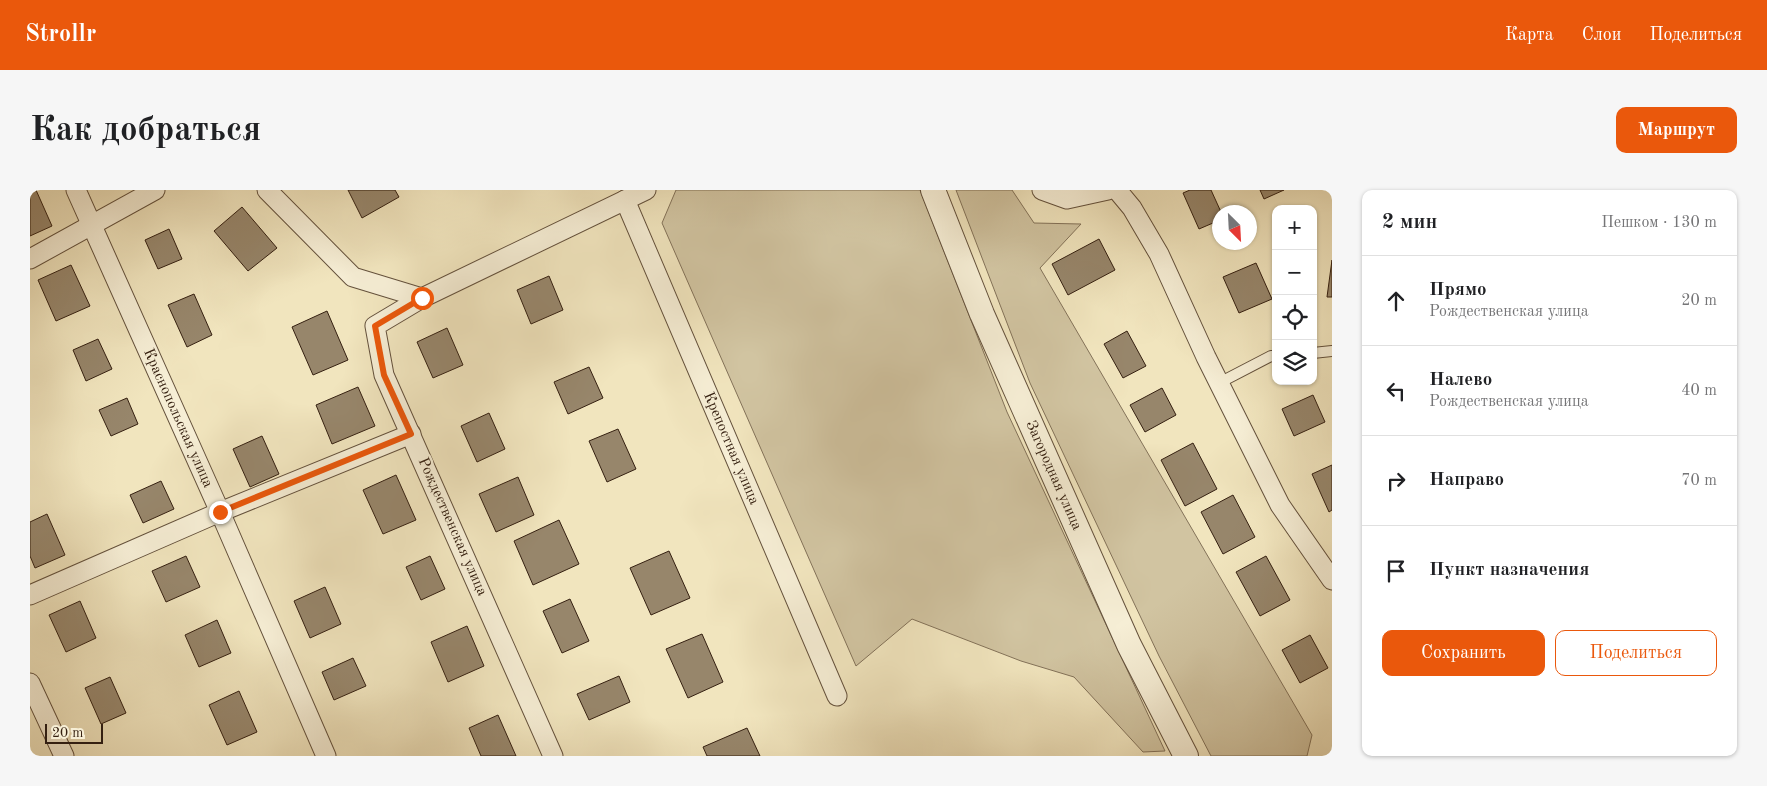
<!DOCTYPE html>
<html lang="ru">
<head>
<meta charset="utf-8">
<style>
	body { margin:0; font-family:"Old Standard TT",serif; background:#f6f6f6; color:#202124 }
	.controls { position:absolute; right:15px; top:15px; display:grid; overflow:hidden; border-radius:10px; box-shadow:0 1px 4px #0004 }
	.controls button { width:45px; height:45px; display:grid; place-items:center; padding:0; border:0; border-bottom:1px solid #e0e0e0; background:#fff; color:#202124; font:25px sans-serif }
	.compass { position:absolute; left:1182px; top:15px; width:45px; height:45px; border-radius:50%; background:#fff; box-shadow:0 1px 4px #0004; rotate:156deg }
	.scale { position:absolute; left:15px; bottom:12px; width:58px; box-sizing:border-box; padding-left:5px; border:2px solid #352011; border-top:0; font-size:14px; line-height:18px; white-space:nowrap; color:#352011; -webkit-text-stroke:4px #f6eed5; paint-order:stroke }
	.stop { position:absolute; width:15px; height:15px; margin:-11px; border:4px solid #ea580c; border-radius:50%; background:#fff }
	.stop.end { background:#ea580c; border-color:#fff; box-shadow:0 1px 5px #0008 }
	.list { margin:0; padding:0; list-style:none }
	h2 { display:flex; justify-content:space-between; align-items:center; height:65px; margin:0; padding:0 20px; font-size:21px }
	h2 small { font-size:16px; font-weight:400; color:#757577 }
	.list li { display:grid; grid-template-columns:32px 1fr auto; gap:15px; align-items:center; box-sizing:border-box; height:90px; padding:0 20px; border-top:1px solid #e0e0e0 }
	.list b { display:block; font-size:19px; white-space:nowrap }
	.list p { margin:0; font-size:16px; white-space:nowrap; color:#757577 }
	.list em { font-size:16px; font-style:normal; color:#757577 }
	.actions { display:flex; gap:10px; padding:15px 20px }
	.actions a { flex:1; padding:11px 0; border:1px solid #ea580c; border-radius:10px; text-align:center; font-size:18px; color:#ea580c }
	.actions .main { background:#ea580c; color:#fff }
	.icon { flex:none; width:28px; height:28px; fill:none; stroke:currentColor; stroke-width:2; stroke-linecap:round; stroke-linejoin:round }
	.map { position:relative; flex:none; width:1302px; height:566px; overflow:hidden; border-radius:10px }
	header { display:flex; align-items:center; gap:30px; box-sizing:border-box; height:70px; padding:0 25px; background:#ea580c; color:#fff }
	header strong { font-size:24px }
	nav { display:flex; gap:28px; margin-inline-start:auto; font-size:18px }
	.intro { display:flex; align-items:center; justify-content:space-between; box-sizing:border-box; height:120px; padding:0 30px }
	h1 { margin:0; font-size:35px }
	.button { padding:12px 22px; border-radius:10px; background:#ea580c; color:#fff; font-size:18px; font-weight:700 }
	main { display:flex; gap:30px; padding:0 30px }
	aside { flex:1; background:#fff; border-radius:10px; box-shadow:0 1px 4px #0004 }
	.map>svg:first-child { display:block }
	.green { fill:#d1c4a1; stroke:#837259 }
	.building { fill:#97866b; stroke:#352011 }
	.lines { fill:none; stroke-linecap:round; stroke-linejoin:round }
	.service-casing { stroke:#64513c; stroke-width:12 }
	.minor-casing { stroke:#64513c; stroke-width:21 }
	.tertiary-casing { stroke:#64513c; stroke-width:26 }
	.service { stroke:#f6eed5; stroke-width:10 }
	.minor { stroke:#f6eed5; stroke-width:19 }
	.tertiary { stroke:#f6eed5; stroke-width:24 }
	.route { stroke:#ea580c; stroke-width:6 }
	.labels { text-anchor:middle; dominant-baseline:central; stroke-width:5; stroke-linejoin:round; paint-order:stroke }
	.street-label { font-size:15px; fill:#352011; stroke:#f6eed5 }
</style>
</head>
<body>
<header>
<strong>Strollr</strong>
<nav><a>Карта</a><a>Слои</a><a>Поделиться</a></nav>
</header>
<div class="intro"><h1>Как добраться</h1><a class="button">Маршрут</a></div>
<main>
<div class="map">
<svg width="1302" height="566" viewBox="0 0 1302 566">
	<rect width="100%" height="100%" fill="#f1e5be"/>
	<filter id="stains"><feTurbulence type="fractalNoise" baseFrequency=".004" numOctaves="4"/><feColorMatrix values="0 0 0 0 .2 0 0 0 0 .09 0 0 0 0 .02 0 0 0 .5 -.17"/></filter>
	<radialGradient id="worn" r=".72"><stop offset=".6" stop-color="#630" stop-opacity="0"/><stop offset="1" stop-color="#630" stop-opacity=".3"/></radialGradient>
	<path class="green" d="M646,0H890L977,222L1135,561L1113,562L1044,487L991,471L882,429L826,476L632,33Z
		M926,0H982L1004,33L1051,34L1010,78L1282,545L1277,566H1181L1129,466L1000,193Z"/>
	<path class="building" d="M0,0H6L22,36L0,46Z
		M318,0H365L369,7L332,28Z
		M1160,0H1181L1191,22H1190V30L1169,39L1153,3Z
		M1230,0H1254L1234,9Z
		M212,17L247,58L218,81L184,41Z
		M139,39L152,69L128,79L115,50Z
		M1069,49L1085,80L1038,105L1022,74Z
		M1302,70V107H1297Z
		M1226,73L1242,109L1209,123L1193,87Z
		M41,75L60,116L26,131L8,90Z
		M519,86L533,120L501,134L487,100Z
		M164,104L182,145L157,157L138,115Z
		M297,121L318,170L283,185L262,137Z
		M417,138L433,175L403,188L387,152Z
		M1097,141L1116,176L1093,188L1074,154Z
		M68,149L82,179L56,191L43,160Z
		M559,177L573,208L538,224L524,192Z
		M328,197L345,236L302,254L286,215Z
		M1132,198L1146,225L1115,242L1100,215Z
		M1283,205L1295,232L1264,246L1252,219Z
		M97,208L108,234L81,246L69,220Z
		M459,223L475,259L447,272L431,236Z
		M588,239L606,279L577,292L559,251Z
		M232,246L249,284L220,297L203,259Z
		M1163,253L1187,299L1155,316L1131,270Z
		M1302,275V320L1299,322L1282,284Z
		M366,285L386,330L353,344L333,300Z
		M488,287L504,325L466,342L449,304Z
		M131,291L144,319L113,333L100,305Z
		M1203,305L1225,347L1193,364L1171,322Z
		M17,324L35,365L5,378L0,366V332Z
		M529,330L549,374L503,395L484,351Z
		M639,361L660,408L621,425L600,378Z
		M156,366L170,397L136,412L122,381Z
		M400,366L415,399L391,410L376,377Z
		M1236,366L1260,410L1230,426L1206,382Z
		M295,397L311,434L280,448L264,411Z
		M540,409L559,451L532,463L513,421Z
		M50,411L66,448L36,462L19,425Z
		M187,430L201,463L169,477L155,445Z
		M437,436L454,476L418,492L401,452Z
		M672,444L693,492L658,508L636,459Z
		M1280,445L1298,478L1270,493L1252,460Z
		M323,468L336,496L304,510L292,482Z
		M589,486L600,512L559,530L547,504Z
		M80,487L96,523L71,534L55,498Z
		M209,501L227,542L197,555L179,515Z
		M468,525L486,566H451L439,538Z
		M717,538L730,566H677L673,557Z"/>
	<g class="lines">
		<g class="service-casing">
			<path id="service" d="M1283,163L1302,161
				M1189,193L1241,166H1246"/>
		</g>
		<g class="minor-casing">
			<g id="minor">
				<path id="s1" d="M46,0L190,322L296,566"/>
				<path d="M237,0L323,87L392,108"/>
				<path d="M1012,0L1037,9L1078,0"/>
				<path d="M1087,0L1102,18L1129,64L1176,167L1250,315L1302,390"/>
				<path id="s2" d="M595,10L807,506"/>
				<path d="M0,69L125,0"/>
				<path d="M0,405L190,322L381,244"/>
				<path d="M0,493L34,566"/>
				<path d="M523,566L354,185L345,136L392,108L616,0"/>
			</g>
		</g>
		<g class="tertiary-casing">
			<g id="tertiary">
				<path id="s3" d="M903,0L952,124L1099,455L1156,566"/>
			</g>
		</g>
		<use href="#service" class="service"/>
		<use href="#minor" class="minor"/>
		<use href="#tertiary" class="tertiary"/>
	</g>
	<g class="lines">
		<path class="route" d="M190,322L381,244L354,185L345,136L392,108"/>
	</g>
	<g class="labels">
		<g class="street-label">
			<text stroke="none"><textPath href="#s1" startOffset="250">Краснопольская улица</textPath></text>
			<text stroke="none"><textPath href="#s2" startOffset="270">Крепостная улица</textPath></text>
			<text stroke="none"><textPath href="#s3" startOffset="310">Загородная улица</textPath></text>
			<text transform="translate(422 337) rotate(66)">Рождественская улица</text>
		</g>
	</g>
	<rect width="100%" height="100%" filter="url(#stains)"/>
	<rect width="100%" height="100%" fill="url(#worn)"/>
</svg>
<div class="controls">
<button>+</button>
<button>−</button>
<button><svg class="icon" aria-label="locate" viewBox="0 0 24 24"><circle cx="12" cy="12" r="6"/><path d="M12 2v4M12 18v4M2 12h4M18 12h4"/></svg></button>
<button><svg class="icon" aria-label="layers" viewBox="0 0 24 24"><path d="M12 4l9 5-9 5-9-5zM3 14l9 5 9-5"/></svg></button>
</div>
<svg class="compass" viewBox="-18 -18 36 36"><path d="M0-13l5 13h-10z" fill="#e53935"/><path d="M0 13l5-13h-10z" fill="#757577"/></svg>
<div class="scale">20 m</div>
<div class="stop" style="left:392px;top:108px"></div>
<div class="stop end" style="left:190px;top:322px"></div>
</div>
<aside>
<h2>2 мин<small>Пешком · 130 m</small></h2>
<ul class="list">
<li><svg class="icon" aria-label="ahead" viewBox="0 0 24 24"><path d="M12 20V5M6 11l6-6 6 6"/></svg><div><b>Прямо</b><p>Рождественская улица</p></div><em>20 m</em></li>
<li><svg class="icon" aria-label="left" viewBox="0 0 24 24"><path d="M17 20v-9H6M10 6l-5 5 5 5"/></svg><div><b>Налево</b><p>Рождественская улица</p></div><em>40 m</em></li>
<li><svg class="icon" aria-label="right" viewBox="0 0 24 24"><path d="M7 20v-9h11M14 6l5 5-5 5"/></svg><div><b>Направо</b></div><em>70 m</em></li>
<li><svg class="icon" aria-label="arrive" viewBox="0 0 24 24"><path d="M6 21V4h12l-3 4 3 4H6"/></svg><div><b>Пункт назначения</b></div></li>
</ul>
<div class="actions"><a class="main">Сохранить</a><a>Поделиться</a></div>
</aside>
</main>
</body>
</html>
